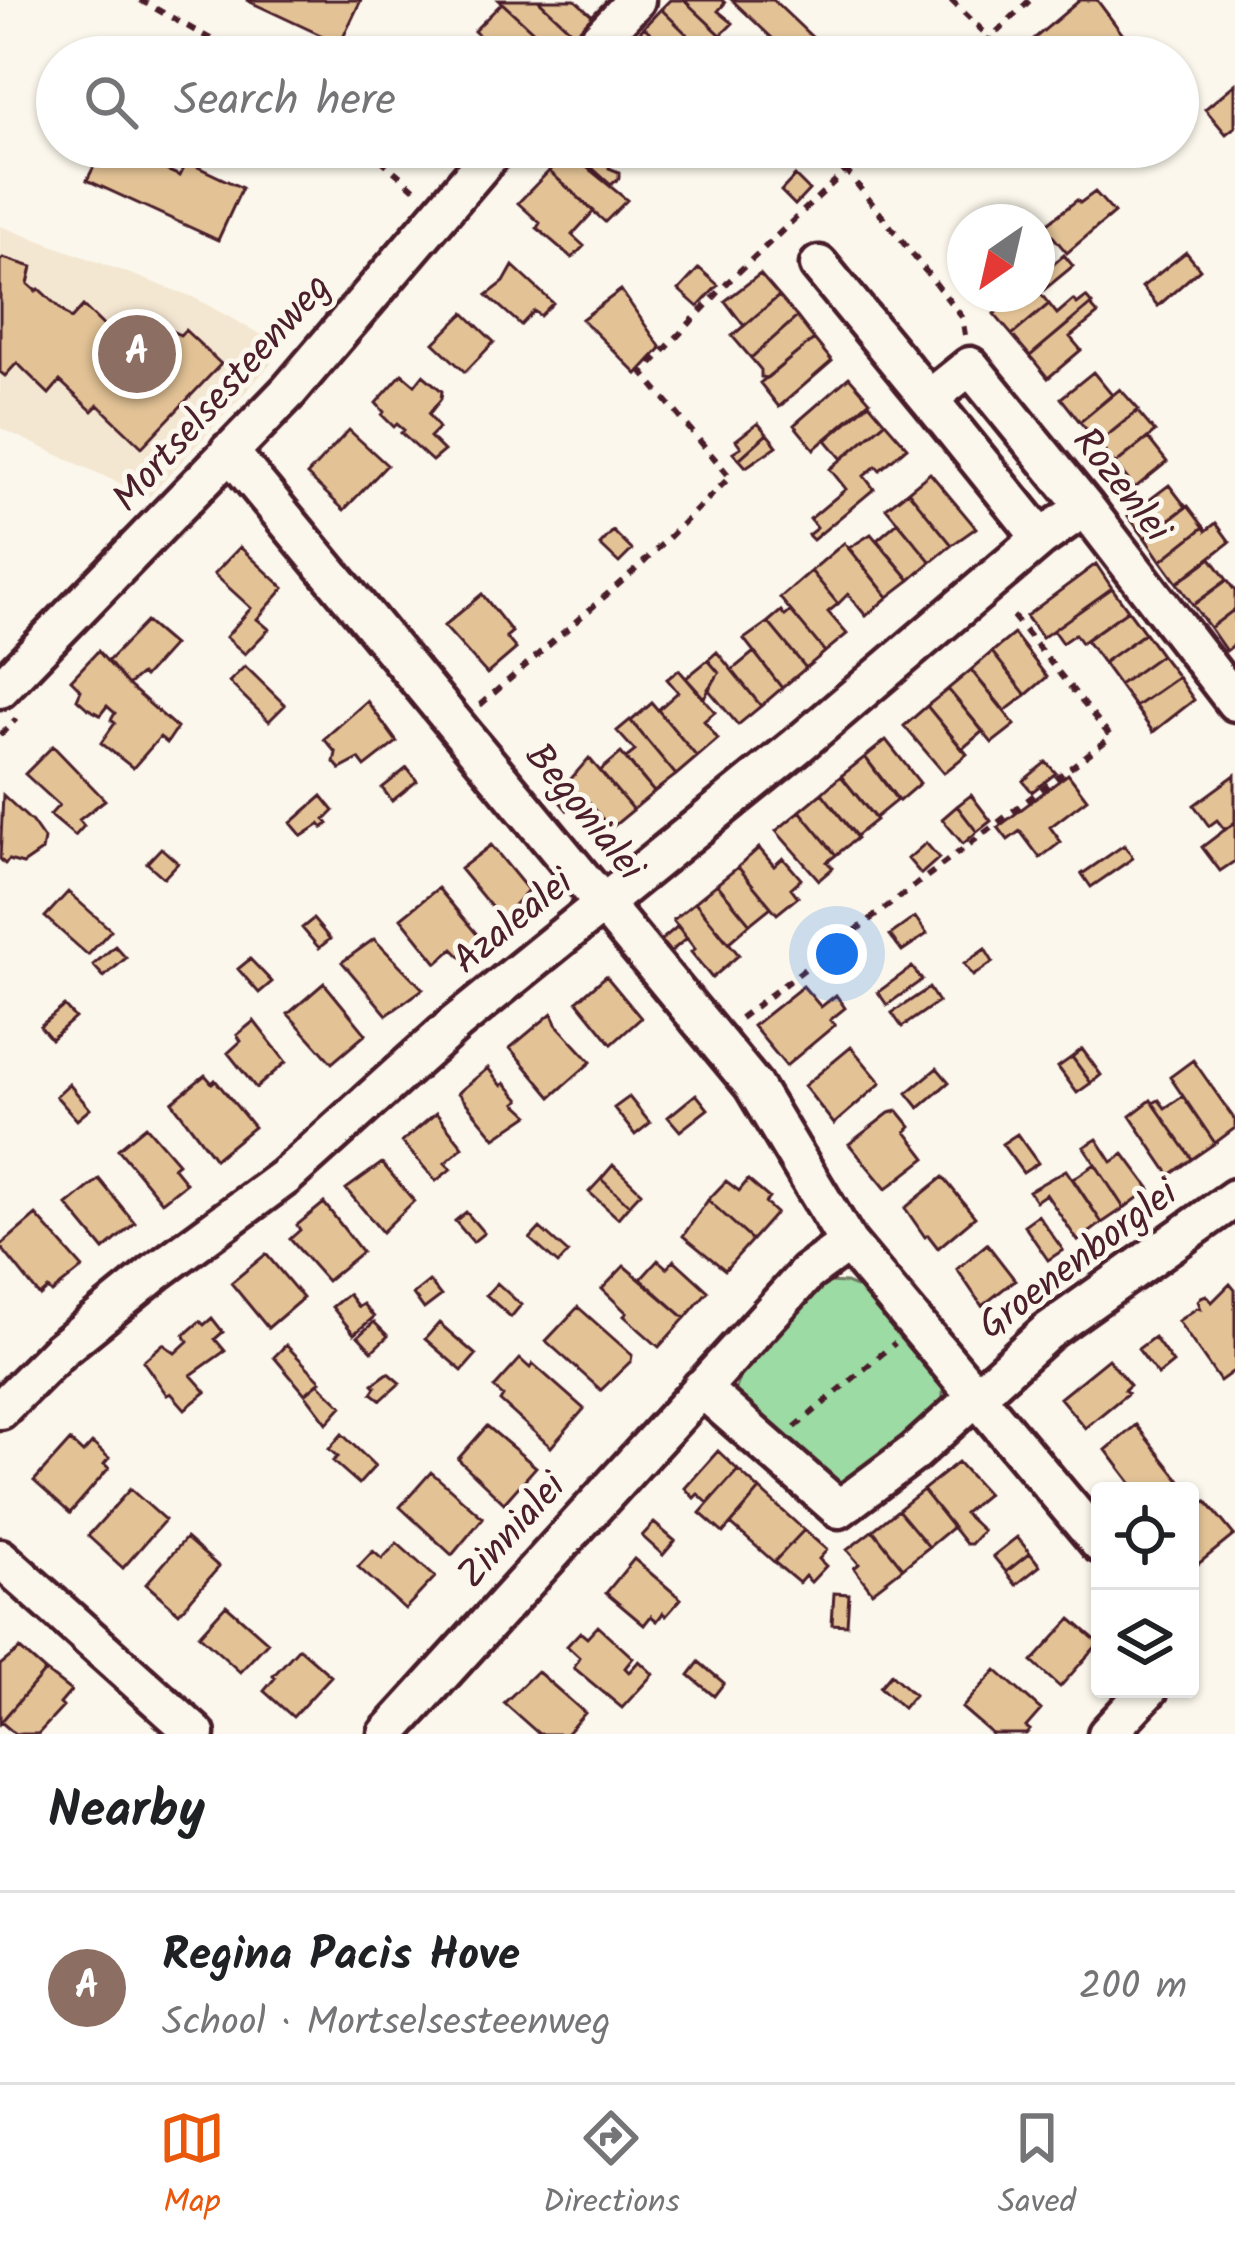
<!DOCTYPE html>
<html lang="en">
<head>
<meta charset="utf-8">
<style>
	body { margin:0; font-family:Kalam,sans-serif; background:#f6f6f6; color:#202124 }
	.controls { position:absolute; right:36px; bottom:36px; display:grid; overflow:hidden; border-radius:12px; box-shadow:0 3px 9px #0004 }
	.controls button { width:108px; height:108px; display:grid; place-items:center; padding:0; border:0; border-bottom:3px solid #e0e0e0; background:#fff; color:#202124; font:60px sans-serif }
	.compass { position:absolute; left:947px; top:204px; width:108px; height:108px; border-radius:50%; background:#fff; box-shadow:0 3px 9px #0004; rotate:214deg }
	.you { position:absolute; left:837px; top:954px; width:42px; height:42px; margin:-30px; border:9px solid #fff; border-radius:50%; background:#1a73e8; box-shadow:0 0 0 18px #1a73e833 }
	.badge { display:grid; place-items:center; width:78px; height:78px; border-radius:50%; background:#ea580c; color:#fff; font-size:39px; font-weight:700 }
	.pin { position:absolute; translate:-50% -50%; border:6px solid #fff; box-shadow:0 3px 12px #0006 }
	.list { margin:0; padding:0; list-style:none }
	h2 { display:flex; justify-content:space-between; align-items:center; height:156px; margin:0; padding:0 48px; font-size:51px }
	h2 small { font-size:39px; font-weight:400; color:#757577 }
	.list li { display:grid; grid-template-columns:78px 1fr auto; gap:36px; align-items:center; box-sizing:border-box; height:192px; padding:0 48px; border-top:3px solid #e0e0e0 }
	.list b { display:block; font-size:45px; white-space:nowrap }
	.list p { margin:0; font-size:39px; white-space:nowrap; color:#757577 }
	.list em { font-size:39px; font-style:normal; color:#757577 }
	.icon { flex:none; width:66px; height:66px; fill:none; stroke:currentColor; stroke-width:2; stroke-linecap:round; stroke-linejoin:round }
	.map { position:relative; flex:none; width:1235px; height:1734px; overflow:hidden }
	.search { position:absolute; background:#fff; box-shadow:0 3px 9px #0004; left:36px; right:36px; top:36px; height:132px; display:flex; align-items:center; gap:30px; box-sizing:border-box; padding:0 42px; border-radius:66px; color:#757577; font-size:45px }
	.sheet { height:348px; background:#fff }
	nav { display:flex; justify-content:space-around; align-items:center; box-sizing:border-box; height:168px; border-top:3px solid #e0e0e0; background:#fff; font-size:33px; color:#757577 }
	nav a { display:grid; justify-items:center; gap:6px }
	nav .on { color:#ea580c }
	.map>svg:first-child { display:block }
	.built { fill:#f4e7d2 }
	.green { fill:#9cdba3; stroke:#737d67; stroke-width:3 }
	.building { fill:#e3c396; stroke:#4a1f2b; stroke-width:3 }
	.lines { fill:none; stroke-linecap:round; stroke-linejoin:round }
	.street-casing { stroke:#4a1f2b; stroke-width:45 }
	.path { stroke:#4a1f2b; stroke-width:6; stroke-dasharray:9 9; stroke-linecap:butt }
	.street { stroke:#fbf7ec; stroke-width:36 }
	.labels { text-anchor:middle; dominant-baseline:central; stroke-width:10; stroke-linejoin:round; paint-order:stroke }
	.street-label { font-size:39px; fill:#4a1f2b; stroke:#fbf7ec }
</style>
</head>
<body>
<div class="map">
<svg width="1235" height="1734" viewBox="0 0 1235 1734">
	<rect width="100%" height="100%" fill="#fbf7ec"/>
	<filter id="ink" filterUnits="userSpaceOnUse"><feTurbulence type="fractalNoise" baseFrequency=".00833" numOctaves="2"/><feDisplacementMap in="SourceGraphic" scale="24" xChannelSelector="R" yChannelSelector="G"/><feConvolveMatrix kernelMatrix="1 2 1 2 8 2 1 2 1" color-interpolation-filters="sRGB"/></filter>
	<g filter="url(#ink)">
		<path class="built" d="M0,226L193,297L276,343L271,364L149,497L0,428Z"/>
		<path class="green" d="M826,1282L846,1283L861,1289L943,1389V1401L936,1419L843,1488L831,1486L739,1405L735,1392L740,1376L808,1296Z"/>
		<path class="building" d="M246,0H361L340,44Z
			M499,0H538L578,37L560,56Z
			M538,0H575L595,18L578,37Z
			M670,0H684L729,43L719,53L713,47L707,54L661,9Z
			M684,0H722L725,3L718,11L733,23L721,35Z
			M732,0H773L833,57H792Z
			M1080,0H1097L1130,44L1117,57H1021L1017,53Z
			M502,3L560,56L516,57L503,45L496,52L474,31Z
			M661,9L707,54L705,57L687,53L677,57L644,27Z
			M644,27L677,57H636L626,47Z
			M104,36L135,51L132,57H94Z
			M1235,84V127L1226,134L1205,109Z
			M104,147H113L180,176L187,162L242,188L218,240L87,180Z
			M569,147H609L618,155L610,159L609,168L619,172V178L611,185Z
			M567,151L627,200L605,222L549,171Z
			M549,171L594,211L572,235L584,246L572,258L537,228L540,223L518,203Z
			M795,176L809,190L795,205L781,191Z
			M1095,192L1114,213L1067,253L1044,226L1077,200L1080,203Z
			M1186,252L1200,269L1158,306L1142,287Z
			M1064,255L1073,266L1040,293L1049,304L1012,335L994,314L1018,294H1037V278Z
			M3,258L32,267L28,284L36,291L39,289L71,319L83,306L114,336L126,324L146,343L155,336L159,325L180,335L185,330L221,364L142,447L98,405L92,411L60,381L49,394L17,363L5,376L0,372V261Z
			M513,266L553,303L540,316L534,311L521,325L487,295L504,282Z
			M699,268L718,285L698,307L679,290Z
			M760,274L779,296L744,326L725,301Z
			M621,290L661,348L637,374L582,319Z
			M779,296L797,317L751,358L732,336Z
			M1086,297L1092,304L1030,356L1012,335L1049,304L1057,314L1073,300L1077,304Z
			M1090,305L1098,314L1070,337L1081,350L1048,378L1030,356Z
			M464,313L494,342L465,372L434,343Z
			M797,317L814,339L767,378L761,377V370L751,358Z
			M814,339L832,361L779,407L760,383Z
			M1093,372L1112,395L1080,422L1061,398Z
			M402,374L415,385L423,375L442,391L441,399L429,414L439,428L430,437L444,451L432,461L401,433L404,430L397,424L394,427L382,415L384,412L376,403Z
			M849,377L870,401L814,449L794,425Z
			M1120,389L1139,410L1098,443L1080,422Z
			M869,403L885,422L842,459L826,440Z
			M1137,411L1155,432L1115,464L1098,443Z
			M885,422L907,447L880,470L876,466L864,476L874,489L813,540L808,535L817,528L810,519L846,489L830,469Z
			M758,423L767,434L739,459L733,452L741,447L736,440Z
			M349,430L387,465L344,510L307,475Z
			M767,434L777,446L746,467L739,459Z
			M1148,438L1167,462L1135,488L1115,464Z
			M930,473L976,528L952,545L908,491Z
			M1169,485L1186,507L1145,538L1128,516Z
			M908,491L952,545L931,562L886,508Z
			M1188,506L1204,527L1161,561L1145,538Z
			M898,522L931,562L910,580L877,540Z
			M1216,523L1230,542L1177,583L1161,561L1204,527L1206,531Z
			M613,531L632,550L619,563L600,545Z
			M871,534L910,580L888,597L849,548Z
			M844,543L888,597L866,616L848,594L838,604L811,571Z
			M240,547L284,588L257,619L269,629L245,654L226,637L251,608L214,574Z
			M1211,558L1227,580L1193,605L1177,583Z
			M1096,564L1112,588L1042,638L1026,616Z
			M811,571L838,604L828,612L847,634L825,652L780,598Z
			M1227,580L1235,591V609L1210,628L1193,605Z
			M1112,588L1128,610L1081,643L1075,634L1062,643L1053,630Z
			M482,594L512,632L506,637L516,649L487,674L444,626Z
			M1235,609V644L1226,651L1210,628Z
			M1128,610L1145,633L1103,663L1086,640Z
			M781,611L785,616L791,611L825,652L806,668L768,622Z
			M146,622L173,645L144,677L141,674L128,685L108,661Z
			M768,622L806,668L782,688L744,639Z
			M1145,633L1161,655L1119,685L1103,663Z
			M1014,634L1047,677L1026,695L992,652Z
			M98,651L128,685L177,728L167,743L160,737L133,768L101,743L115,723L111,720L115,713L107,706L100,715L87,708L77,699L81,690L71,680Z
			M717,652L761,706L738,725L708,689L719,673L708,660Z
			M754,652L782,688L761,706L732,670Z
			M992,652L1026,695L1005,711L971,670Z
			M1161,655L1178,677L1135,707L1119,685Z
			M708,660L719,673L704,698L686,678Z
			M245,666L285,705L269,721L229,682Z
			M679,670L715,712L704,721L718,739L697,757L658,710L678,692L667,679Z
			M971,670L1015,725L992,743L948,689Z
			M1178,677L1194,700L1153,732L1135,707Z
			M948,689L983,731L962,749L927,706Z
			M367,701L397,742L365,767L359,759L340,769L334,762L336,753L324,739Z
			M652,703L697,757L676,775L631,721Z
			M927,706L967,754L944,773L904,726Z
			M630,720L676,775L654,792L626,758L635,751L617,731Z
			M886,740L920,783L899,801L865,757Z
			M53,746L105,800L79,820L84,826L75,836L50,815L59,805L25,774Z
			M621,753L654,792L633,810L600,771Z
			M865,757L897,800L875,818L841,776Z
			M589,758L633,810L610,829L590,803L582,810L576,802L567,810L551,791L559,785L563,788Z
			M1046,762L1056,773L1032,792L1023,781Z
			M407,768L417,781L392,801L382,788Z
			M1068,774L1087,799L1050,827L1061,842L1040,858L1020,831L1008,840L998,827Z
			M1235,775V822L1225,830L1217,820L1209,826L1194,805Z
			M841,776L876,820L856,836L822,793Z
			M822,793L857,838L836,855L800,811Z
			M3,795L32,822L44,839L42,851L23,864L9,860L5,864L0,859Z
			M971,795L991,821L977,832L957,806Z
			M322,796L334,811L325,820L328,824L323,828L320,824L302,836L291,823Z
			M957,806L977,832L963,844L942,819Z
			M800,811L836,855L827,862L833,868L819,880L776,831Z
			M1235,822V861L1220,871L1202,847Z
			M926,843L939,858L921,874L908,859Z
			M491,845L528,890L501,919L460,869Z
			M1124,845L1133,858L1091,887L1082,874Z
			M161,848L178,863L164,878L147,863Z
			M759,848L774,866L783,858L801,879L791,888L798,897L777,914L738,867Z
			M738,867L771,907L750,924L717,884Z
			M717,884L750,924L728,943L695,902Z
			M438,888L480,938L461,957L453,949L437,963L401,918Z
			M68,892L111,930L88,955L45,917Z
			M695,902L739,955L712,978L691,952L695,949L673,920Z
			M915,917L927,934L902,951L890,935Z
			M313,919L330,939L319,948L302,928Z
			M678,926L687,938L668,954L659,942Z
			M374,939L423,989L387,1015L342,962Z
			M115,946L126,958L104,977L93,965Z
			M985,949L993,962L973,976L964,964Z
			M250,959L272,982L259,993L238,969Z
			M912,967L922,980L887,1005L878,992Z
			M606,976L641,1018L612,1044L577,1001Z
			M324,983L366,1034L332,1063L288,1014Z
			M803,986L821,1007L836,995L845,1008L830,1020L835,1025L786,1066L753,1026Z
			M929,988L938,1002L902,1027L892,1013Z
			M64,1006L75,1018L51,1039L40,1026Z
			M552,1013L556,1024L591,1062L551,1097L510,1048Z
			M254,1021L286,1062L256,1088L228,1053L241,1041L237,1035Z
			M851,1047L881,1083L834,1124L804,1086Z
			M1082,1049L1101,1075L1091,1083L1072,1057Z
			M1072,1057L1091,1083L1077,1093L1058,1067Z
			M1193,1060L1235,1120V1128L1215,1143L1170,1077Z
			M488,1068L502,1086L505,1083L520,1100L516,1103L529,1115L495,1138L458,1093Z
			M937,1068L949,1082L919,1108L907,1093Z
			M205,1075L212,1083L215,1080L254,1127L215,1159L172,1102Z
			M69,1084L90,1109L77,1120L56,1096Z
			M696,1094L708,1109L680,1131L668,1117Z
			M1183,1096L1215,1143L1192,1159L1153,1103L1159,1100L1165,1108Z
			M629,1097L650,1123L635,1135L614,1108Z
			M1151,1100L1192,1159L1170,1175L1130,1116Z
			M898,1111L911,1127L906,1132L926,1158L886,1189L849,1144L889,1113Z
			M436,1113L463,1147L445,1163L451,1169L436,1181L402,1142Z
			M146,1126L178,1163L173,1167L186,1183L162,1202L118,1149Z
			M1017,1134L1038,1163L1023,1173L1002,1144Z
			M1097,1139L1112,1162L1124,1154L1150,1189L1124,1208L1084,1147Z
			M382,1163L414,1201L382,1232L346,1189Z
			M1095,1164L1124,1208L1102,1223L1073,1179Z
			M613,1165L641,1192L629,1205L601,1179Z
			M1066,1170L1102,1223L1078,1241L1046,1194L1036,1201L1029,1191Z
			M943,1177L975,1217L938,1248L928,1235L925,1237L905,1208Z
			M99,1179L135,1223L104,1250L67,1205Z
			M601,1179L629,1205L618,1218L589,1192Z
			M748,1180L769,1198L765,1203L776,1213L752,1240L708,1200L726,1181L739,1191Z
			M708,1200L752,1240L725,1270L683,1236Z
			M324,1203L362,1252L327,1281L290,1239L300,1230L297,1225Z
			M466,1212L484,1233L473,1242L455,1221Z
			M36,1215L83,1268L52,1293L48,1289L40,1296L0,1246Z
			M1038,1215L1063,1250L1048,1260L1024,1225Z
			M540,1228L568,1253L558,1264L530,1239Z
			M987,1244L1015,1280L982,1306L957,1269Z
			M266,1254L303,1298L268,1328L231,1283Z
			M658,1260L667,1268L674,1260L708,1291L685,1318L641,1279Z
			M624,1266L685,1318L659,1347L624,1316L627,1313L602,1289Z
			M429,1281L441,1296L424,1309L413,1294Z
			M497,1283L521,1305L511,1317L486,1295Z
			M1230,1284L1235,1290V1370L1220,1381L1178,1321L1197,1308L1201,1309L1198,1301L1201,1297L1206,1295L1212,1302Z
			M348,1294L358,1307L363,1304L374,1317L354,1334L332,1307Z
			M578,1307L632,1355L631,1361L601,1390L546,1341Z
			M212,1318L223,1332L215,1339L225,1351L191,1375L206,1392L185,1409L171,1393L167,1395L143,1361L163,1344L175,1353L188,1341L184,1335L200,1321L204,1325Z
			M374,1322L388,1336L372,1351L358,1336Z
			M439,1323L476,1355L462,1371L425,1339Z
			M1154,1337L1173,1363L1158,1375L1138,1349Z
			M286,1345L321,1381L305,1394L274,1357Z
			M520,1359L530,1368L533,1364L584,1409L551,1447L500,1401L503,1396L494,1388Z
			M1108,1359L1130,1385L1124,1390L1128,1393L1085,1428L1060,1398Z
			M388,1373L400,1383L381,1400L372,1393L376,1387L373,1384Z
			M318,1383L342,1406L327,1423L305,1394Z
			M1136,1425L1181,1482L1169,1491H1137L1106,1450Z
			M487,1426L536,1467L504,1503L458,1459Z
			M342,1434L375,1466L359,1484L333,1461L338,1457L329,1449Z
			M70,1441L83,1453L92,1443L109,1458L104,1464L109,1468L70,1513L34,1481Z
			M718,1451L738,1470L708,1503L698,1494L694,1498L685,1488Z
			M958,1462L987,1494L964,1513L983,1531L971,1544H966L923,1490Z
			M738,1470L760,1490L723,1533L700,1513Z
			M431,1472L483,1518L452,1555L400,1507Z
			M130,1489L165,1520L123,1568L88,1536Z
			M760,1490L804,1530L774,1562L731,1524Z
			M923,1490L953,1527L929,1547L898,1510Z
			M1206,1501L1234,1535L1197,1565L1190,1557V1514Z
			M898,1510L929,1547L903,1568L873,1530Z
			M654,1523L675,1541L663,1555L642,1536Z
			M804,1530L827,1550L819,1559L826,1566L811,1582L805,1576L799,1583L774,1562Z
			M873,1530L903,1568L872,1592L854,1568L859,1564L847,1550Z
			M1017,1537L1030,1553L1006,1572L993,1556Z
			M186,1538L219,1567L179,1613L146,1584Z
			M397,1543L435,1577L405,1609L358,1567L373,1551L382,1559Z
			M1030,1553L1040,1566L1016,1585L1006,1572Z
			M634,1559L681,1599L666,1616L663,1613L657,1621L651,1616L644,1625L606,1593Z
			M834,1593L849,1594L847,1625L832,1624Z
			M226,1605L268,1642L240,1672L199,1635Z
			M1071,1619L1099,1643L1060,1687L1032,1662Z
			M598,1626L633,1658L625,1668L629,1672L639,1661L653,1674L622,1708L574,1668L580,1658L567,1646L580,1632L587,1638Z
			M299,1648L331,1676L293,1717L264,1691L275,1678L273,1676Z
			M20,1649L45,1671L0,1723V1665Z
			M699,1662L724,1683L714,1696L689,1675Z
			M996,1670L1041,1710L1026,1727L1030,1730L1026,1734H992L962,1708Z
			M45,1671L71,1691L60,1704L63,1707L38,1734H15L1,1722Z
			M537,1671L585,1713L566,1734H539L504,1703Z
			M891,1674L914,1695L903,1708L880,1687Z"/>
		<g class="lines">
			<g class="street-casing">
				<path id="street" d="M582,57L636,0
					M819,265L929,399
					M229,451L753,1085L848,1243L1100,1544
					M1041,538L929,399L970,366L1085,507L1235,702
					M0,689L289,391L497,147
					M701,1388L839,1509L915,1452L1047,1332L1235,1198
					M0,1410L60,1350L156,1272L285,1177L456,1023L797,746L1041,538L1085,507
					M0,1558L196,1734
					M387,1734L807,1273L848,1243
					M1107,1734L1149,1689"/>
			</g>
			<path class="path" d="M140,0L243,57
				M951,0L990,38
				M971,57L1030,0
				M367,147L420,194
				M845,169L962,317L965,335
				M480,705L643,563L730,477L643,373L730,280L871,147
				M0,735L16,719
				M740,1018L1111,737L1008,610
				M795,1427L895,1343"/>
			<use href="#street" class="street"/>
		</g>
	</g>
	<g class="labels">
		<g class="street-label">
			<text transform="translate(223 394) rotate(-48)">Mortselsesteenweg</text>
			<text transform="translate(1120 486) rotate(52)">Rozenlei</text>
			<text transform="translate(583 813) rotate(51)">Begonialei</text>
			<text transform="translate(514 923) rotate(-39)">Azalealei</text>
			<text transform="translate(1079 1261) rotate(-37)">Groenenborglei</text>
			<text transform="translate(513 1532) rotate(-48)">Zinnialei</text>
		</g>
	</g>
</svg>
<div class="controls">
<button><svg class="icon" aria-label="locate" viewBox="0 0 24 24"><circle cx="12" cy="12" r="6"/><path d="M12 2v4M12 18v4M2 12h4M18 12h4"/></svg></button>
<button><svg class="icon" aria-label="layers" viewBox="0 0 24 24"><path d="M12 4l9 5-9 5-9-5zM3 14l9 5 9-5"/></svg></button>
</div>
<svg class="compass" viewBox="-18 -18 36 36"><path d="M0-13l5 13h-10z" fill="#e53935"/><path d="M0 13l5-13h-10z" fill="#757577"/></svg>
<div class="you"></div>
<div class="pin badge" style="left:137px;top:354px;background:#8d6e63">A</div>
<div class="search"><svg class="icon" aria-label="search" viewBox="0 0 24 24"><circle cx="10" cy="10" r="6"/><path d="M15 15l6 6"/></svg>Search here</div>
</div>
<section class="sheet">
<h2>Nearby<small></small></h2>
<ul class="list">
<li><span class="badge" style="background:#8d6e63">A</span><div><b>Regina Pacis Hove</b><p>School · Mortselsesteenweg</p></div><em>200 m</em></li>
</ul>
</section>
<nav>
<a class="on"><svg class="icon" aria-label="map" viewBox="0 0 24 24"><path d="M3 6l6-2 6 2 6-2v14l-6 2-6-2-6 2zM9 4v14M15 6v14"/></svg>Map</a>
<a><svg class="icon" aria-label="directions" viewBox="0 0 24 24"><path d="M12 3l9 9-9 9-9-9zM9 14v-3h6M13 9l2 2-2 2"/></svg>Directions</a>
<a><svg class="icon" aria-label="saved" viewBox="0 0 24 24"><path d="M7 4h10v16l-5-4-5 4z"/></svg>Saved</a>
</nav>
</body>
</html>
